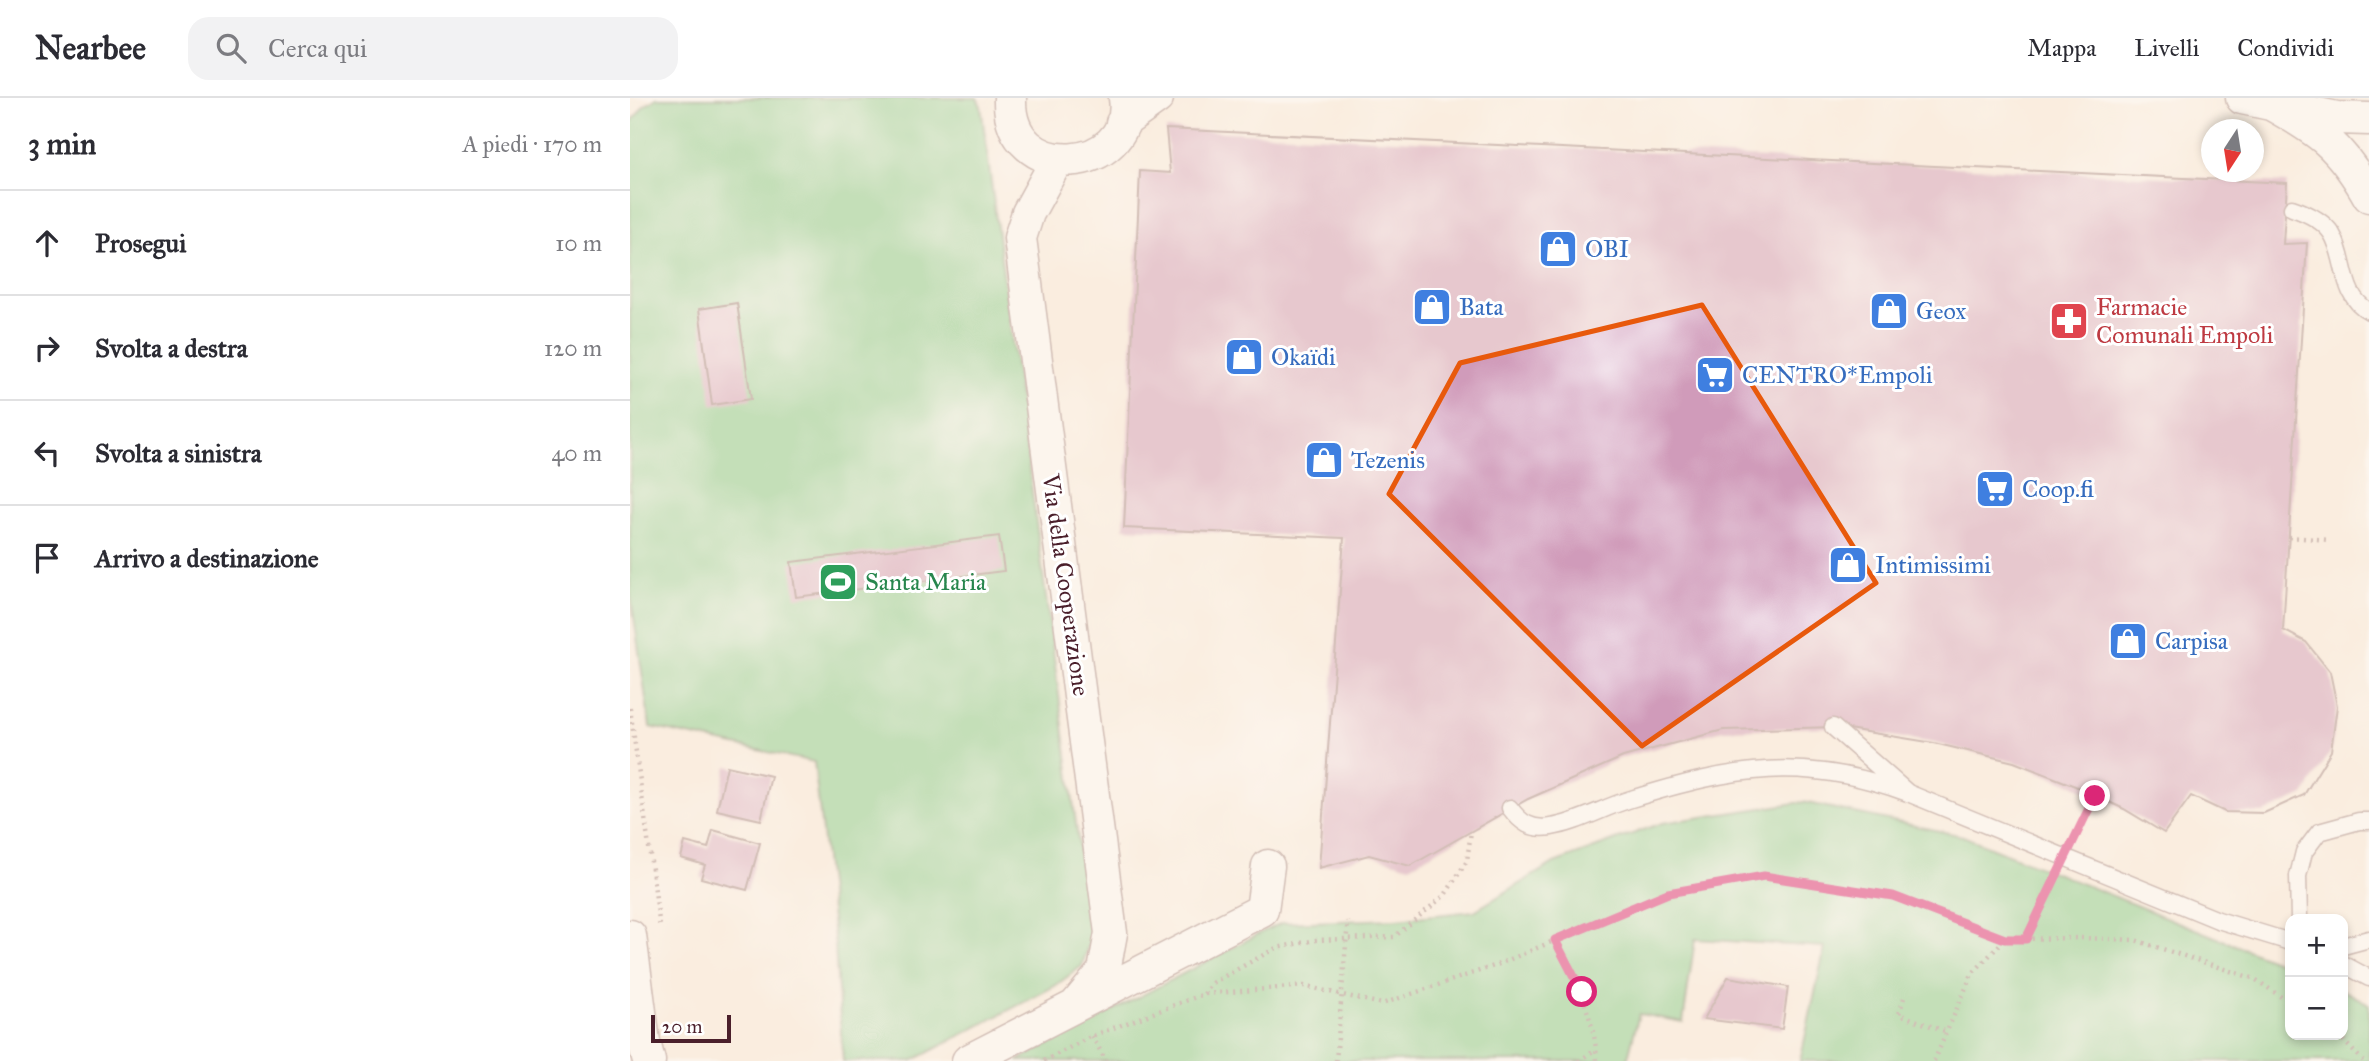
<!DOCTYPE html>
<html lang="it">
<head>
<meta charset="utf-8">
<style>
	body { margin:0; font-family:"IM FELL Great Primer",serif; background:#f2f2f3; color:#2b2b33 }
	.controls { position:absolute; right:21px; bottom:21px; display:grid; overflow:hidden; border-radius:14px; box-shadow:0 4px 10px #0003 }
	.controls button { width:63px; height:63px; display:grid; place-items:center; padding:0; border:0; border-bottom:2px solid #e1e1e2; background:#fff; color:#2b2b33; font:35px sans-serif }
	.compass { position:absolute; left:1571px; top:21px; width:63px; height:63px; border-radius:50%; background:#fff; box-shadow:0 4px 10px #0003; rotate:192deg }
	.scale { position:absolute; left:21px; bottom:18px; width:80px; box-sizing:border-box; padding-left:7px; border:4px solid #4a1f2b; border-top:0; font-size:19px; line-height:24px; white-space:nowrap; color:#4a1f2b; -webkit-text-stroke:5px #fff; paint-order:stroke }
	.stop { position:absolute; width:21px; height:21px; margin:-16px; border:5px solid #db2777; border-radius:50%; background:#fff }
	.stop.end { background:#db2777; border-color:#fff; box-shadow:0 2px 7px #0008 }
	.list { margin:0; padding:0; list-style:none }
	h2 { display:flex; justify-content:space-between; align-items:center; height:91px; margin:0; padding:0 28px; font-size:30px }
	h2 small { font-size:23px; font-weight:400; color:#7c7c81 }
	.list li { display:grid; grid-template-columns:46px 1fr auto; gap:21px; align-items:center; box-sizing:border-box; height:105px; padding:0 28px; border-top:2px solid #e1e1e2 }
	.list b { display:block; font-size:26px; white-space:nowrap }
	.list em { font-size:23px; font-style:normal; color:#7c7c81 }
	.icon { flex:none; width:38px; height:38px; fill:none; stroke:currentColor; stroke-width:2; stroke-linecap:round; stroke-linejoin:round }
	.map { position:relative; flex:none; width:1739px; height:963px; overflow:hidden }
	header { display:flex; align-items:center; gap:42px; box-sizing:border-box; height:98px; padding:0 35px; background:#fff; border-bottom:2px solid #e1e1e2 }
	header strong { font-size:33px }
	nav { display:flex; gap:38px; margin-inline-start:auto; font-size:24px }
	.search { width:490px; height:63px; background:#f2f2f3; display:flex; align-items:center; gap:18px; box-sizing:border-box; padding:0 24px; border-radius:21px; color:#7c7c81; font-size:26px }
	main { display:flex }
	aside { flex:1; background:#fff }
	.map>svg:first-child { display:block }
	.green { fill:#84ce8b; stroke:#67765b; stroke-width:2 }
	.building { fill:#d09bba }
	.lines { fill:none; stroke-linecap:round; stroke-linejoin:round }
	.lane-casing { stroke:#a28685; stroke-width:19 }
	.street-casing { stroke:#a28685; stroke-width:35 }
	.path { stroke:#a28685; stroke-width:4.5; stroke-dasharray:2 5; stroke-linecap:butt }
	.lane { stroke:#fff; stroke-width:16 }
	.street { stroke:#fff; stroke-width:32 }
	.path-bridge { stroke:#a28685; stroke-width:4.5; stroke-dasharray:2 5; stroke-linecap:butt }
	.route { stroke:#db2777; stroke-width:9 }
	.marked { fill:none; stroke:#e8590c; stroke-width:5; stroke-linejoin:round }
	.labels { text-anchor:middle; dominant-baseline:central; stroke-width:6; stroke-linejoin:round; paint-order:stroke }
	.shop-label { font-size:24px; fill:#366cbe; stroke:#fff; text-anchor:start }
	.health-label { font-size:24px; fill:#be3a42; stroke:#fff; text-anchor:start }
	.leisure-label { font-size:24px; fill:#27864d; stroke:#fff; text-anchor:start }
	.street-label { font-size:24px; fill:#4a1f2b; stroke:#fff }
</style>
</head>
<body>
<header>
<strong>Nearbee</strong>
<div class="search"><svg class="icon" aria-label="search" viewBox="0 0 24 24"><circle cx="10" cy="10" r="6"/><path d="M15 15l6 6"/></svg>Cerca qui</div>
<nav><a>Mappa</a><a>Livelli</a><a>Condividi</a></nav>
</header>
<main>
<aside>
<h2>3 min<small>A piedi · 170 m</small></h2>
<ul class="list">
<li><svg class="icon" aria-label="ahead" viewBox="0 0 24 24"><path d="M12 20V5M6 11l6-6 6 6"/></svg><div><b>Prosegui</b></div><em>10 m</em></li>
<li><svg class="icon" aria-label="right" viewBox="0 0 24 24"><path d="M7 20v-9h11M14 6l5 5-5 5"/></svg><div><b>Svolta a destra</b></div><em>120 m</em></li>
<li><svg class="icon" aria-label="left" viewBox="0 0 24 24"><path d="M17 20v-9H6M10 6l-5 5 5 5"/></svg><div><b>Svolta a sinistra</b></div><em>40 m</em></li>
<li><svg class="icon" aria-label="arrive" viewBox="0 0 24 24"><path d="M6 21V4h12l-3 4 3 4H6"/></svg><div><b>Arrivo a destinazione</b></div></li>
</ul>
</aside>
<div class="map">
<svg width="1739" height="963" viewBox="0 0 1739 963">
	<rect width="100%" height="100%" fill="#fff"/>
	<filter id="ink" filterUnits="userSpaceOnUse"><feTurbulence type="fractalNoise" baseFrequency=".0143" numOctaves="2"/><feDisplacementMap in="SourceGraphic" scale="14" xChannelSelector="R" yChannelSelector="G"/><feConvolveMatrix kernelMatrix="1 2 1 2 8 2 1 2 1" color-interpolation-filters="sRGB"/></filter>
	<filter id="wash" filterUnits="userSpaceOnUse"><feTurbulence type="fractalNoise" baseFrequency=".00686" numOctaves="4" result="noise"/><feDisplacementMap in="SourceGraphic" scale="28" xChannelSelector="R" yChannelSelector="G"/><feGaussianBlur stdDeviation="1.57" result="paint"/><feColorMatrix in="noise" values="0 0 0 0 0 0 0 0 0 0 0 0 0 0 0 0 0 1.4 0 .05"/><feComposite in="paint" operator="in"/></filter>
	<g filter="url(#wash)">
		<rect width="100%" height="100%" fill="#faeddf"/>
		<path class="green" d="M27,0H347L351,8L461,839L452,868L425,888L282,963H213L205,848L184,664L20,629L0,492V26L14,8Z
			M1173,704L1333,738L1660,869V937H1713V892L1739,906V963H1170L1195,849L1065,841L1053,924L1009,916L997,963H387L636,832L652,825L766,821L844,813L924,765L1032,725Z"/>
		<g id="blocks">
			<path class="building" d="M536,31L1657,85L1653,146L1677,145L1653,532L1676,544L1700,574L1707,608L1701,653L1674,697L1634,715L1595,714L1561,698L1534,735L1494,711L1445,688L1384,664L1304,645L1206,629L1093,632L993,659L898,701L780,768L739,757L689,770L714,440L494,430L510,73L540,75Z
				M107,205L121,301L82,307L69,211Z
				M369,438L374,473L166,499L161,464Z
				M97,668L141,678L131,722L87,712Z
				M83,732L130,745L117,792L71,780L75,767L51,760L55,744L78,750Z
				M1098,879L1158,889L1152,931L1074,921Z"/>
		</g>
	</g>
	<g filter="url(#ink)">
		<use href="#blocks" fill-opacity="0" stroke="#a28685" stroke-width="2"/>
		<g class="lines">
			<g class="lane-casing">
				<path id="lane" d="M1662,110C1677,115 1693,122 1702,136C1717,161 1710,198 1739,213
					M1278,695L1588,822L1660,844
					M880,710C891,725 901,732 921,729C948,725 974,709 1001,701C1104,669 1174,657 1278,695L1203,629
					M1669,821L1668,778L1674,754L1689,734L1729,723H1739
					M1713,848L1739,841
					M1713,866L1739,880"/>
			</g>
			<g class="street-casing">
				<path id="street" d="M380,0C377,88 506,76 495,0
					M1612,0L1707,20L1739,21
					M1639,5C1690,33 1710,47 1739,98
					M492,25L527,0
					M427,62L398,115L390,140L481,835L474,873L445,908
					M0,838L14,944L19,963
					M338,963L632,812L638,768"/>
			</g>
			<path class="path" d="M1659,439L1699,442
				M0,610L30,830
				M925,842C945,882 965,918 967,963
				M574,896L584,884L646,850L686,842L764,839L815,797L837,763L841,733
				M1274,900L1269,916L1317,934
				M1708,937L1733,963
				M462,938L476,963
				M414,963L462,938L574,896L674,888L752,906L864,868L1038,795L1134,778L1263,798L1375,841L1454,840L1505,842L1625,881L1660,905
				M949,963L966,951
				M1304,963L1342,876L1375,841"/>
			<use href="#lane" class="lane"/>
			<use href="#street" class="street"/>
			<path class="path-bridge" d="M1397,841L1465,698
				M706,963L718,823"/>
		</g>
	</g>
	<g class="lines" filter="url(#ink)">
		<path class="route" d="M952,894L925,842L1038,795L1134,778L1263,798L1375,841H1396L1465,698"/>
	</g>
	<path d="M0 0H1739V963H0ZM1072,207L1246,485L1012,648L759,396L830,265Z" fill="#faeddf" fill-opacity=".55" fill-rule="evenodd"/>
	<path class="marked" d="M1072,207L1246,485L1012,648L759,396L830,265Z"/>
	<defs>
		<g id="shop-square" transform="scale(2.0125)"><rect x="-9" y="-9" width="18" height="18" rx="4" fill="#3f7fe0" stroke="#fff"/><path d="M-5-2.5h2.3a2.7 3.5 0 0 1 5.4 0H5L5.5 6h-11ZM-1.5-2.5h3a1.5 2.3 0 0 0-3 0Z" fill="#fff"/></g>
		<g id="pharmacy-square" transform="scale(2.0125)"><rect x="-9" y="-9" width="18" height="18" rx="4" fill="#e0444e" stroke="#fff"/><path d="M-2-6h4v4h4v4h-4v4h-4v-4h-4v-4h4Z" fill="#fff"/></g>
		<g id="supermarket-square" transform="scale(2.0125)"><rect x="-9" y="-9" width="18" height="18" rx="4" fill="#3f7fe0" stroke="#fff"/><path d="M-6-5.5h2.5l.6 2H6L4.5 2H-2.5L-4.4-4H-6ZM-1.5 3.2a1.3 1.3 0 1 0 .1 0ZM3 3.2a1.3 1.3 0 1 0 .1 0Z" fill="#fff"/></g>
		<g id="stadium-square" transform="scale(2.0125)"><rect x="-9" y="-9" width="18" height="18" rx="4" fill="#2e9e5b" stroke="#fff"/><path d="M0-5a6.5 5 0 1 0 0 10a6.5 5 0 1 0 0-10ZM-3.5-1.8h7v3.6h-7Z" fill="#fff"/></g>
	</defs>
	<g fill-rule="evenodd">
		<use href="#shop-square" x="928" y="151"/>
		<use href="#shop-square" x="802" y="209"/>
		<use href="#shop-square" x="1259" y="213"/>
		<use href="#pharmacy-square" x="1439" y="223"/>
		<use href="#shop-square" x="614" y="259"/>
		<use href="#supermarket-square" x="1085" y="277"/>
		<use href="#shop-square" x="694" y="362"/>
		<use href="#supermarket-square" x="1365" y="391"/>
		<use href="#shop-square" x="1218" y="467"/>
		<use href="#stadium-square" x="208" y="484"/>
		<use href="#shop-square" x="1498" y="543"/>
	</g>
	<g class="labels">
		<g class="shop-label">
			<text x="955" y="151">OBI</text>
			<text x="829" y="209">Bata</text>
			<text x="1286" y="213">Geox</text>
			<text x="641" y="259">Okaïdi</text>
			<text x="1112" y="277">CENTRO*Empoli</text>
			<text x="721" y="362">Tezenis</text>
			<text x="1392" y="391">Coop.fi</text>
			<text x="1245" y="467">Intimissimi</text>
			<text x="1525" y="543">Carpisa</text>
		</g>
		<g class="health-label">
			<text x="1466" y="209">Farmacie<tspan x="1466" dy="28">Comunali Empoli</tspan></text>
		</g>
		<g class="leisure-label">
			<text x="235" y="484">Santa Maria</text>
		</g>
		<g class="street-label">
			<text transform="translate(436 487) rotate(82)">Via della Cooperazione</text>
		</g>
	</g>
</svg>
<div class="controls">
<button>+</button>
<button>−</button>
</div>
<svg class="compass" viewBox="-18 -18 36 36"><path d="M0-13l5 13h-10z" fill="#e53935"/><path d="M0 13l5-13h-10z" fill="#7c7c81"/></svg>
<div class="scale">20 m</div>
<div class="stop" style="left:952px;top:894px"></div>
<div class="stop end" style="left:1465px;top:698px"></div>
</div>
</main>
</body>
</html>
